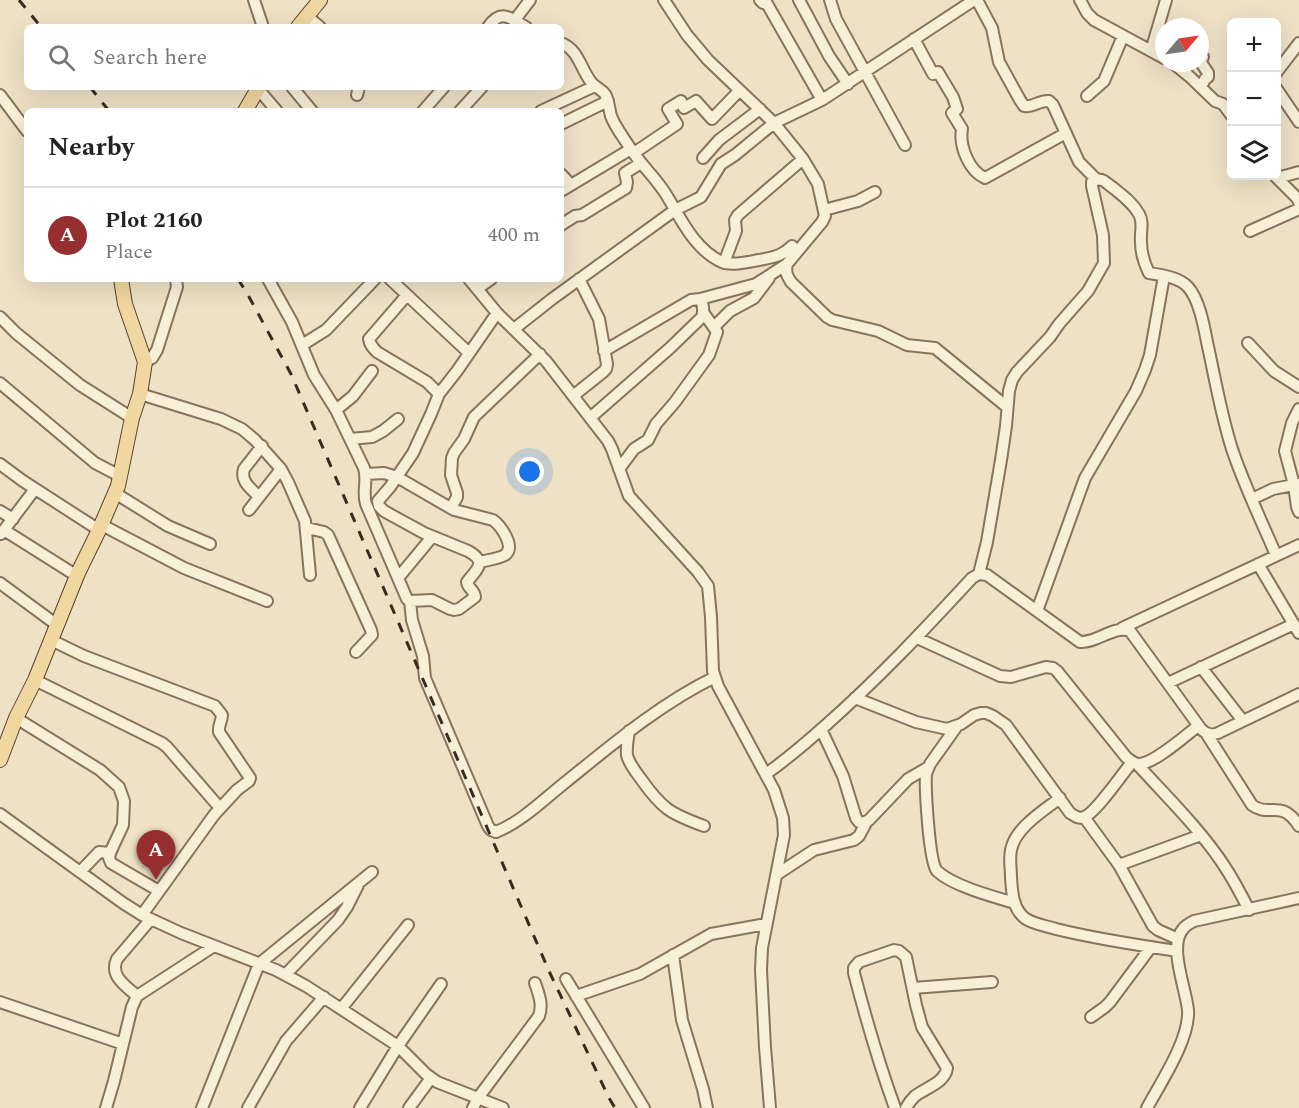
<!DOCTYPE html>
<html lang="en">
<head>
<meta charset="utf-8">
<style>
	body { margin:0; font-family:Spectral,serif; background:#f6f6f6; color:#222 }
	.controls { position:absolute; right:18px; top:18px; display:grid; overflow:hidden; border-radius:9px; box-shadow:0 6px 24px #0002 }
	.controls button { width:54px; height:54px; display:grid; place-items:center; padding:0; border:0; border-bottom:2px solid #e0e0e0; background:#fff; color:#222; font:30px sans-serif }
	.compass { position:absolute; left:1155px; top:18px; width:54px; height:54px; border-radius:50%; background:#fff; box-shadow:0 6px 24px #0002; rotate:61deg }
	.you { position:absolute; left:530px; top:472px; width:21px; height:21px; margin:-15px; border:4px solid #fff; border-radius:50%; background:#1a73e8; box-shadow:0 0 0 9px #1a73e833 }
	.badge { display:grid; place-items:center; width:39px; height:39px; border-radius:50%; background:#962d2e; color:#fff; font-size:20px; font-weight:700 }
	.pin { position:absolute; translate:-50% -50px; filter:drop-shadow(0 2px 3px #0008) }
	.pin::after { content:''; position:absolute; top:32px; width:21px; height:18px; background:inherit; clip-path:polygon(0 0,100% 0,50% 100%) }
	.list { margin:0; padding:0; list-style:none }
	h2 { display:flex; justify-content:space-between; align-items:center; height:78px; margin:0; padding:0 24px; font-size:26px }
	h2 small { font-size:20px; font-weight:400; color:#767676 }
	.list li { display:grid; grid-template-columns:39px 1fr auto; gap:18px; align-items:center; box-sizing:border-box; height:96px; padding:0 24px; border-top:2px solid #e0e0e0 }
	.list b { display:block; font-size:22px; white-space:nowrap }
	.list p { margin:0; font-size:20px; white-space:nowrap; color:#767676 }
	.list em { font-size:20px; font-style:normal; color:#767676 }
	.icon { flex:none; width:33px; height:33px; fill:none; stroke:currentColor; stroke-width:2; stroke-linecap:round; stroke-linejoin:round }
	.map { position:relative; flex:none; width:1299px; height:1108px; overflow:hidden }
	.search { position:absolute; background:#fff; box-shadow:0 6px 24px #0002; left:24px; top:24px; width:540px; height:66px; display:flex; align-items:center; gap:15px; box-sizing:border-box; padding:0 21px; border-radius:9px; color:#767676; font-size:22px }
	.panel { position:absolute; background:#fff; box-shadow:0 6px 24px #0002; left:24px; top:108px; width:540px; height:174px; border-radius:9px }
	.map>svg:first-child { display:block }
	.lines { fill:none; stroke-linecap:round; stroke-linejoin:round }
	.minor-casing { stroke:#88735c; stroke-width:14 }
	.major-casing { stroke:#564230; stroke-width:16 }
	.minor { stroke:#f8efd9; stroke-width:10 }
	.major { stroke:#f0d69f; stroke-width:14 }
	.rail { stroke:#392c1f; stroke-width:3; stroke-dasharray:10 10; stroke-linecap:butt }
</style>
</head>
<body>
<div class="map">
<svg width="1299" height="1108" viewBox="0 0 1299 1108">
	<rect width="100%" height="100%" fill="#eee1c6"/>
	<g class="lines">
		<g class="minor-casing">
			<path id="minor" d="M254,0L263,27
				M664,0L687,35L708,60L774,123L803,159L818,184L825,216L822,222L787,264C785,272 787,276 791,282L827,317L832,320L878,331L907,345L935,348L1007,407
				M760,0L763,3L766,2L822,100
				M799,0L829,56L848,84
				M830,0L836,19L905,145
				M977,0L992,28L999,62L1020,100L1024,106C1032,108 1040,100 1049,101L1053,105L1079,162L1096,179
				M1080,0L1087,13L1094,20L1164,58
				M307,16L320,27
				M514,21L530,0
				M488,27C501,8 510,18 526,27
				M914,39L933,74L938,72L953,97L957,109L952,113L962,129C959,146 969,171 985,178L1066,133
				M561,43C579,50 580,68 591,82C595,87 601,89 605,94C609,101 609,109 611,116C615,127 624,138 630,148C641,165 657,179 667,196C681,219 695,250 722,262C732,266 748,262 759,260C773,257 781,257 792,246L797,252
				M1151,51L1166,0
				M1173,63L1189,76L1215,101L1223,104L1232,116
				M1276,73L1299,43
				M292,87L312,111
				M1201,87L1205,79L1208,77V73L1200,61L1203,57
				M1276,88L1299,122
				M258,89L277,111
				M0,95L27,131
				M357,95L359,87
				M1087,96L1104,81L1123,36
				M423,111L444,87
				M460,111L482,87
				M541,111L595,86
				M561,124L608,101
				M634,153L677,124L668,109L681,101L684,108L696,101L712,119L739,91
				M703,158L719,140L760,109
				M561,174L571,185
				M1275,176L1297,198L1299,202
				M1277,178L1299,172
				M561,191L631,149
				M824,210L858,201L875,192
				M561,225L575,216L582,215L626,188L627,182L625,173L641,163
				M1250,231L1299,209
				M724,263L736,231L735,220L738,215L803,159
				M268,279L292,322L314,375L336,410L364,468C368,481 362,492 366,504L407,599L410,601L432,600L450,609L454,610L459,609L475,597C474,589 468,589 467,582C477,569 488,562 468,551L424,533L384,511L379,506L378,501L390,487L413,453L431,414L439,394L457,371L497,313
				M390,279L469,353
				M469,279L497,313L546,361L608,441L612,449L629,496L698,572L708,586L711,617L713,671L718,686L774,790L783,818L784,835L762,948L761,970L765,1047L770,1108
				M477,289L491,279
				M407,295L369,339C370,345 373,348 377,352L427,382L439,394
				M700,299L756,284L787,264
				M0,317L16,333L80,385L132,418
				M714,327L730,311L754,298L769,278
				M514,329L552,299L675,210L701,197L721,164L735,155L774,123L822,100L974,0
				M1248,343L1274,371L1299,387
				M302,345L326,330L375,279
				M145,362L152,358L157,350L177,287L176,279
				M0,383L95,463L120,476
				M140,394L221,419L242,429L255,440L281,469L288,482L305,521L310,575
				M573,396L603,372L606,369L607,364L599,319L579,279
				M1299,409L1292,423L1285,451L1294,485L1297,507L1299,512
				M336,410L353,396L372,371
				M590,418L670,348L702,317C704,311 703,304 700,299L691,300L604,351
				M350,439L372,437L383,431L398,419
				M0,464L23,481L99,530
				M619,469L634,449L648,440L656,424L675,402L709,355L717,332L703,312
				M366,474L384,473L397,477L454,510L493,520C501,526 516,547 505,555C498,559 487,560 480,562
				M115,493L168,526L210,544
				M259,497C251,488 240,482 244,469L262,446
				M1252,499L1273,489L1299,484
				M451,508L457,497V493L451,475L452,458L454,453L464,439L474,417L540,354
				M249,510L281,469
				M0,511L13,519
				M102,525L184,568L267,601
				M307,528L324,532L328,535L371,630L372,635L356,652
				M4,530L77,576
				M1,534L35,489
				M1258,564L1299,633
				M979,574L987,542L1001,460L1006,426L1009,391L1012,380L1017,372L1050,337L1059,324L1088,291L1104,263L1103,235L1092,186V182C1101,176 1105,182 1112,187C1122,195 1133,203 1139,214C1144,223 1140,232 1141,242C1141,253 1144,263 1149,273C1161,275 1179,277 1188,287C1199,299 1204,326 1207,342C1215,378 1221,415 1232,449C1244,485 1261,520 1276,555
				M398,578L432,537
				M0,583L57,625
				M410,601L412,620L423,656L425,678L488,826L491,830L496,832C523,821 544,799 567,781C614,743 660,704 715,677
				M1037,611L1085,478L1136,391L1145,370L1150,355L1164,276
				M1122,628L1299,545
				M917,638L1000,676L1011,677L1046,667L1053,668L1057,671L1126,757C1130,760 1133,763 1138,764C1153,765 1186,735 1198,726
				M51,640L84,656L215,706L222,715C222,721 218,725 219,732L250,778L249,781L237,790L214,815L142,915
				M1201,667L1243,721
				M35,680L162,743L167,747L220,808
				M1168,683L1294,624
				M855,698L916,722L947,729L961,724L974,715L981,713H986L993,716L1006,725L1070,813C1075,816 1078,819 1084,817C1095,814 1123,773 1132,762
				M16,718L100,770L119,787L124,801L123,825L110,853L109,858L111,863L159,891
				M957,726L930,764L926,774C925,788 929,862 937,871C953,886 994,897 1015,903
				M821,729L843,776L856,818L859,822L863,823L869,820L908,779L927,768
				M629,731C628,739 626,747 627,755C629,764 636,772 641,779C662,809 671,814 704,826
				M1206,733L1252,805C1269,818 1281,798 1299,826
				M1137,764C1166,796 1199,828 1223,864C1233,879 1241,894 1249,910
				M766,774C787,759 807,742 826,725C878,679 925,629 972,578L979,574L987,575L1080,642C1098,643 1113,625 1130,631L1201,729C1206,734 1211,736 1218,733L1299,694
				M1060,798C1043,811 1015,828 1011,850C1009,859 1011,868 1011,877C1012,891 1012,909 1026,919C1034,924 1046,926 1056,929C1096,939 1137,945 1177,951
				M0,814L123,903L142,915L181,933L276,970L306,986L398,1046L426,1074L437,1082L503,1108
				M1084,817L1119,865L1153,926L1158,930L1178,939
				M1119,865L1201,835
				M80,872L99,852L110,853
				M776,875L814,850L854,840L859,836L866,823
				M673,955L682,1020L703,1089L707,1108
				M285,975L338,920L347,907L358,885
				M566,979L644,1108
				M913,988L992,982
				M137,996C126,986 109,976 117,959L151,919
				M576,996L640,974L711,934L766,924
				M0,1002L123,1044
				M341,1009L408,925
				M1091,1017L1105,1007L1110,1002L1151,947
				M106,1108L114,1081L132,1007L137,996L214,946
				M202,1108L259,964L372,872
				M248,1108L286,1041L324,997
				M360,1108L398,1046L441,984
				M409,1108L431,1078
				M473,1108L478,1098L539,1016C543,1004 539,995 535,983
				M895,1108C879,1064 866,1019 854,973V968L859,962L894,950L899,951L906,957L916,1005L922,1027L947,1068C945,1083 925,1088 915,1096C911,1100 908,1104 906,1108
				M1147,1108C1161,1082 1190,1039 1188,1010C1186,989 1168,946 1183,929C1186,925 1190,923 1194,921L1299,898"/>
		</g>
		<g class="major-casing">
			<path id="major" d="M298,27L320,0
				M245,111L259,87
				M0,760L16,718L35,680L78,573L99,530L118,486L132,418L140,394L145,362L125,304L121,279"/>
		</g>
		<use href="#minor" class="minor"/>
		<use href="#major" class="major"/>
		<path class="rail" d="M19,0L41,27
			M90,87L109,111
			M238,279L248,295L291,374L549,971L609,1098L615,1108"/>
	</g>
</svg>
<div class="controls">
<button>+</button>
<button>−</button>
<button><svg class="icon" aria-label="layers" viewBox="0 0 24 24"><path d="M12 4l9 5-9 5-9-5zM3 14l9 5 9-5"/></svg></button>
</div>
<svg class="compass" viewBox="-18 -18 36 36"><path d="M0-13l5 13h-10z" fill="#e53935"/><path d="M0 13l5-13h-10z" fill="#767676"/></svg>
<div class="you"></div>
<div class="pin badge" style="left:156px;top:880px">A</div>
<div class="search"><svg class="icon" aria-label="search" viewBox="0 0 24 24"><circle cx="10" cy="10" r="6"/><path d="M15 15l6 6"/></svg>Search here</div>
<section class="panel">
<h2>Nearby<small></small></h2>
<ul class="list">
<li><span class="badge">A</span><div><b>Plot 2160</b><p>Place</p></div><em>400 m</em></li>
</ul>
</section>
</div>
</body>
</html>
